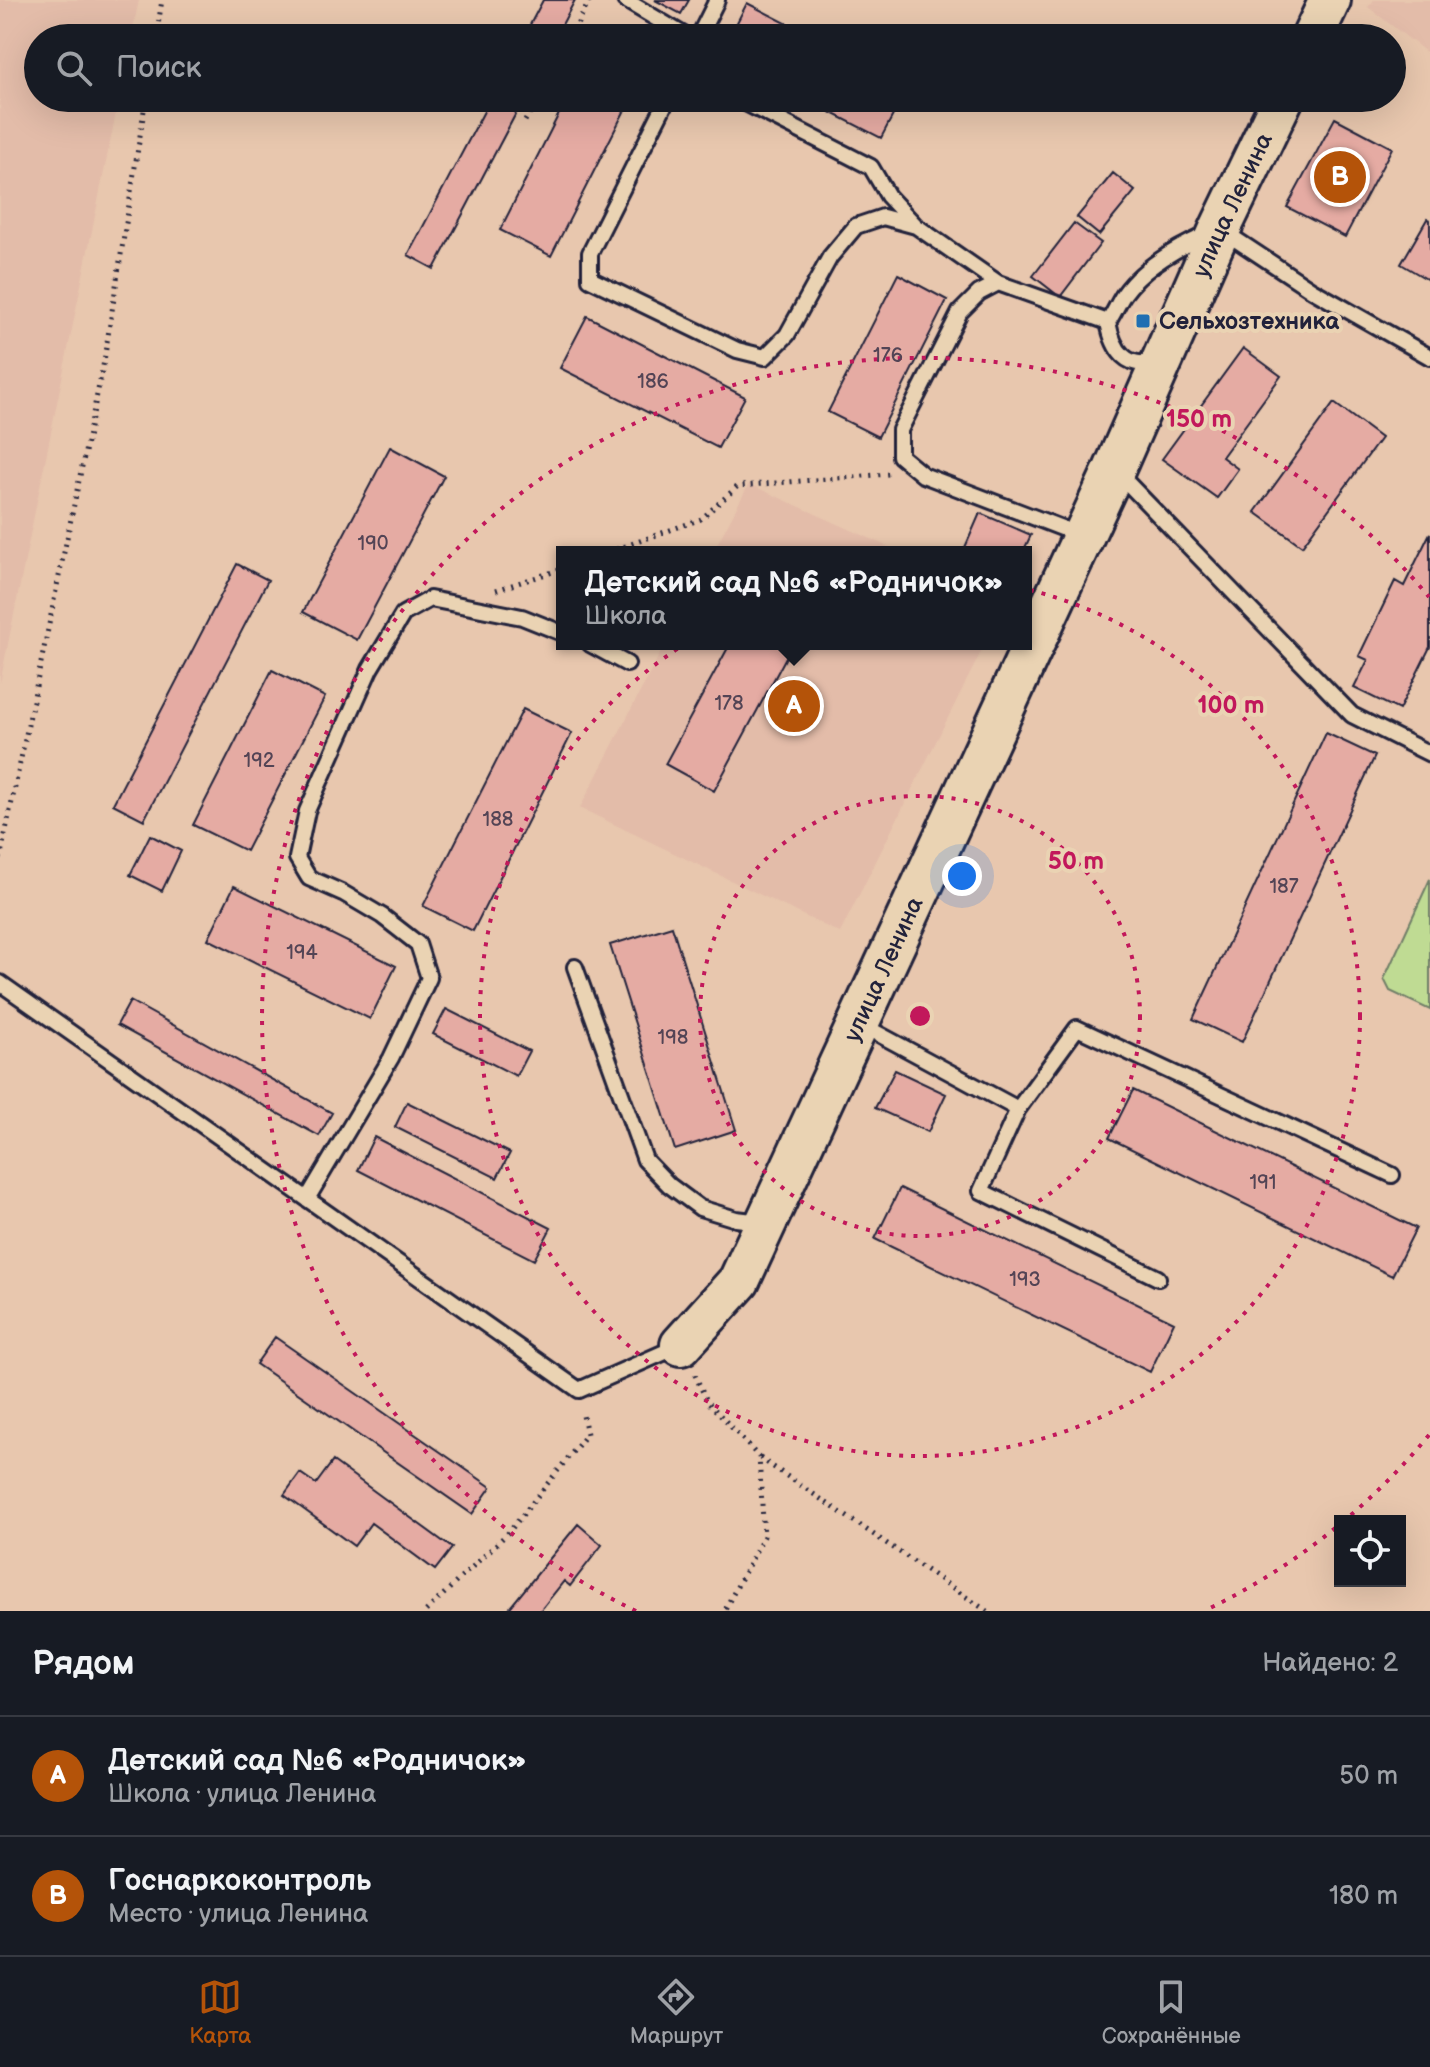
<!DOCTYPE html>
<html lang="ru">
<head>
<meta charset="utf-8">
<style>
	body { margin:0; font-family:"Balsamiq Sans",sans-serif; background:#20242c; color:#f1f3f6 }
	.controls { position:absolute; right:24px; bottom:24px; display:grid; overflow:hidden; border-radius:0px; box-shadow:0 8px 32px #0002 }
	.controls button { width:72px; height:72px; display:grid; place-items:center; padding:0; border:0; border-bottom:2px solid #363941; background:#171b24; color:#f1f3f6; font:40px sans-serif }
	.you { position:absolute; left:962px; top:876px; width:28px; height:28px; margin:-20px; border:6px solid #fff; border-radius:50%; background:#1a73e8; box-shadow:0 0 0 12px #1a73e833 }
	.badge { display:grid; place-items:center; width:52px; height:52px; border-radius:50%; background:#b45309; color:#fff; font-size:26px; font-weight:700 }
	.pin { position:absolute; translate:-50% -50%; border:4px solid #fff; box-shadow:0 2px 8px #0006 }
	.popup { position:absolute; left:556px; top:546px; width:476px; height:104px; box-sizing:border-box; display:grid; place-content:center; border-radius:0px; background:#171b24; filter:drop-shadow(0 2px 6px #0005); font-size:26px; white-space:nowrap; color:#9ea1a6 }
	.popup b { font-size:30px; color:#f1f3f6 }
	.popup::after { content:''; position:absolute; left:50%; top:100%; margin-left:-16px; border:16px solid transparent; border-top-color:#171b24 }
	.list { margin:0; padding:0; list-style:none }
	h2 { display:flex; justify-content:space-between; align-items:center; height:104px; margin:0; padding:0 32px; font-size:34px }
	h2 small { font-size:26px; font-weight:400; color:#9ea1a6 }
	.list li { display:grid; grid-template-columns:52px 1fr auto; gap:24px; align-items:center; box-sizing:border-box; height:120px; padding:0 32px; border-top:2px solid #363941 }
	.list b { display:block; font-size:30px; white-space:nowrap }
	.list p { margin:0; font-size:26px; white-space:nowrap; color:#9ea1a6 }
	.list em { font-size:26px; font-style:normal; color:#9ea1a6 }
	.icon { flex:none; width:44px; height:44px; fill:none; stroke:currentColor; stroke-width:2; stroke-linecap:round; stroke-linejoin:round }
	.map { position:relative; flex:none; width:1430px; height:1611px; overflow:hidden }
	.search { position:absolute; background:#171b24; box-shadow:0 8px 32px #0002; left:24px; right:24px; top:24px; height:88px; display:flex; align-items:center; gap:20px; box-sizing:border-box; padding:0 28px; border-radius:44px; color:#9ea1a6; font-size:30px }
	.sheet { height:344px; background:#171b24 }
	nav { display:flex; justify-content:space-around; align-items:center; box-sizing:border-box; height:112px; border-top:2px solid #363941; background:#171b24; font-size:22px; color:#9ea1a6 }
	nav a { display:grid; justify-items:center; gap:4px }
	nav .on { color:#b45309 }
	.map>svg:first-child { display:block }
	.built { fill:#e3bca9 }
	.green { fill:#bfdb93; stroke:#707e67; stroke-width:2 }
	.building { fill:#e5aba3; stroke:#22223b; stroke-width:2 }
	.lines { fill:none; stroke-linecap:round; stroke-linejoin:round }
	.lane-casing { stroke:#22223b; stroke-width:20 }
	.secondary-casing { stroke:#22223b; stroke-width:46 }
	.path { stroke:#22223b; stroke-width:5; stroke-dasharray:2 6; stroke-linecap:butt }
	.lane { stroke:#ead3b3; stroke-width:14 }
	.secondary { stroke:#ead3b3; stroke-width:40 }
	.ring { fill:none; stroke:#c2185b; stroke-width:4; stroke-dasharray:4 8 }
	.poi-dot { fill:#1f6fb2; stroke:#ead3b3; stroke-width:3 }
	.labels { text-anchor:middle; dominant-baseline:central; stroke-width:8; stroke-linejoin:round; paint-order:stroke }
	.number-label { font-size:20px; fill:#534455 }
	.street-label { font-size:24px; fill:#22223b; stroke:#ead3b3 }
	.poi-label { font-size:24px; font-weight:bold; fill:#22223b; stroke:#ead3b3; text-anchor:start }
	.centre { fill:#c2185b; stroke:#ead3b3; stroke-width:4 }
	.ring-label { font-size:24px; text-anchor:middle; font-weight:bold; fill:#c2185b; stroke:#ead3b3; stroke-width:8; stroke-linejoin:round; paint-order:stroke }
</style>
</head>
<body>
<div class="map">
<svg width="1430" height="1611" viewBox="0 0 1430 1611">
	<rect width="100%" height="100%" fill="#e8c7ae"/>
	<filter id="ink" filterUnits="userSpaceOnUse"><feTurbulence type="fractalNoise" baseFrequency=".0125" numOctaves="2"/><feDisplacementMap in="SourceGraphic" scale="16" xChannelSelector="R" yChannelSelector="G"/><feConvolveMatrix kernelMatrix="1 2 1 2 8 2 1 2 1" color-interpolation-filters="sRGB"/></filter>
	<g filter="url(#ink)">
		<path class="built" d="M0,0H139L131,38H38V98H119L0,683Z
			M1374,0H1430V55L1368,7Z
			M749,484L878,542L898,552H713Z
			M665,644H985L840,933L580,808Z"/>
		<path class="green" d="M1430,879V1010L1390,991L1384,979Z"/>
		<path class="building" d="M543,0H575L555,38H523Z
			M655,0H689L681,14Z
			M747,3L815,38H729Z
			M1201,31L1202,38H1144Z
			M491,98H524L434,269L408,255Z
			M567,98H631L551,256L500,230Z
			M803,98H902L881,138Z
			M1050,98H1123L1051,107Z
			M1335,118L1392,148L1345,237L1287,207Z
			M1113,173L1135,191L1099,235L1077,217Z
			M1427,219L1430,220V281L1401,264Z
			M1074,223L1101,243L1060,297L1033,276Z
			M898,274L947,300L878,437L828,412Z
			M587,316L745,397L718,448L560,368Z
			M1243,348L1281,376L1222,457L1238,469L1217,498L1162,459Z
			M1334,403L1381,438L1302,546L1255,512Z
			M390,447L444,476L357,640L303,612Z
			M980,513L1031,535L1023,552H963Z
			M1430,533V647L1399,710L1354,688L1368,660L1359,656L1395,581L1404,586Z
			M237,564L268,580L144,820L113,804Z
			M730,644H793L714,791L665,764Z
			M272,670L325,697L246,851L193,825Z
			M523,709L572,733L473,931L423,906Z
			M1326,733L1375,756L1242,1042L1193,1019Z
			M150,835L181,851L162,891L130,875Z
			M234,886L396,966L370,1019L208,939Z
			M672,926L736,1130L675,1150L610,945Z
			M130,1001L332,1113L319,1136L117,1025Z
			M446,1009L529,1051L516,1076L433,1034Z
			M895,1070L946,1094L928,1132L875,1108Z
			M1133,1090L1416,1228L1392,1276L1109,1138Z
			M407,1102L510,1153L497,1178L395,1127Z
			M374,1137L551,1228L534,1260L358,1170Z
			M900,1188L1174,1322L1150,1372L875,1239Z
			M275,1337L491,1487L472,1514L256,1364Z
			M333,1461L452,1548L435,1570L371,1523L354,1546L284,1495L300,1473L316,1484Z
			M578,1524L602,1545L570,1586L564,1581L540,1611H507Z"/>
		<g class="lines">
			<g class="lane-casing">
				<path id="lane" d="M625,0L689,38
					M698,38L717,0
					M668,98L590,253V279L737,350L765,357L787,335L830,257L856,226L883,217L916,226
					M736,98L871,167L888,196L916,226L998,283L1108,322
					M998,283L979,293L960,312L900,430V456L923,475L1080,535
					M1158,360C1126,372 1113,349 1108,322C1114,313 1118,303 1124,294C1146,263 1186,243 1220,229L1312,290L1430,357
					M1118,473L1352,715L1430,754
					M590,644L627,664
					M575,967L645,1160L669,1185L700,1208L736,1219L761,1222
					M0,983L579,1390L681,1345
					M860,1024L1018,1109L1077,1028L1392,1175
					M1018,1109L981,1191L1158,1278
					M307,1199L391,1058L429,978L418,944L382,916L343,893L309,878L297,858L307,811L370,669L403,614L430,599L522,617L562,633"/>
			</g>
			<g class="secondary-casing">
				<g id="secondary">
					<path d="M1312,38L1330,0"/>
					<path id="s1" d="M681,1345L739,1281L1114,470L1220,229L1283,98"/>
				</g>
			</g>
			<path class="path" d="M156,38L162,0
				M570,38L590,0
				M525,121L538,98
				M609,552L701,519L738,486L889,474
				M496,590L562,569
				M0,859L104,361L146,98
				M695,1375L707,1401L759,1457L764,1536L724,1611
				M760,1458L987,1611
				M426,1611L509,1532L587,1434L582,1411"/>
			<use href="#lane" class="lane"/>
			<use href="#secondary" class="secondary"/>
		</g>
	</g>
	<g class="ring">
		<circle cx="920" cy="1016" r="220"/>
		<circle cx="920" cy="1016" r="440"/>
		<path d="M1429 1435A659 659 0 0 1 1204 1611M636 1611A659 659 0 1 1 1429 597"/>
	</g>
	<rect class="poi-dot" x="1135" y="313" width="16" height="16" rx="4"/>
	<g class="labels">
		<g class="number-label">
			<text x="888" y="356">176</text>
			<text x="653" y="382">186</text>
			<text x="373" y="544">190</text>
			<text x="729" y="704">178</text>
			<text x="259" y="761">192</text>
			<text x="498" y="820">188</text>
			<text x="1284" y="887">187</text>
			<text x="302" y="953">194</text>
			<text x="673" y="1038">198</text>
			<text x="1263" y="1183">191</text>
			<text x="1025" y="1280">193</text>
		</g>
		<g class="street-label">
			<text stroke="none"><textPath href="#s1" startOffset="1270">улица Ленина</textPath></text>
			<text stroke="none"><textPath href="#s1" startOffset="430">улица Ленина</textPath></text>
		</g>
		<g class="poi-label">
			<text x="1159" y="321">Сельхозтехника</text>
		</g>
	</g>
	<circle cx="920" cy="1016" r="12" class="centre"/>
	<g class="ring-label">
		<text x="1199" y="427">150 m</text>
		<text x="1231" y="713">100 m</text>
		<text x="1076" y="869">50 m</text>
	</g>
</svg>
<div class="controls">
<button><svg class="icon" aria-label="locate" viewBox="0 0 24 24"><circle cx="12" cy="12" r="6"/><path d="M12 2v4M12 18v4M2 12h4M18 12h4"/></svg></button>
</div>
<div class="you"></div>
<div class="pin badge" style="left:794px;top:706px">A</div>
<div class="popup"><b>Детский сад №6 «Родничок»</b>Школа</div>
<div class="pin badge" style="left:1340px;top:177px">B</div>
<div class="search"><svg class="icon" aria-label="search" viewBox="0 0 24 24"><circle cx="10" cy="10" r="6"/><path d="M15 15l6 6"/></svg>Поиск</div>
</div>
<section class="sheet">
<h2>Рядом<small>Найдено: 2</small></h2>
<ul class="list">
<li><span class="badge">A</span><div><b>Детский сад №6 «Родничок»</b><p>Школа · улица Ленина</p></div><em>50 m</em></li>
<li><span class="badge">B</span><div><b>Госнаркоконтроль</b><p>Место · улица Ленина</p></div><em>180 m</em></li>
</ul>
</section>
<nav>
<a class="on"><svg class="icon" aria-label="map" viewBox="0 0 24 24"><path d="M3 6l6-2 6 2 6-2v14l-6 2-6-2-6 2zM9 4v14M15 6v14"/></svg>Карта</a>
<a><svg class="icon" aria-label="directions" viewBox="0 0 24 24"><path d="M12 3l9 9-9 9-9-9zM9 14v-3h6M13 9l2 2-2 2"/></svg>Маршрут</a>
<a><svg class="icon" aria-label="saved" viewBox="0 0 24 24"><path d="M7 4h10v16l-5-4-5 4z"/></svg>Сохранённые</a>
</nav>
</body>
</html>
